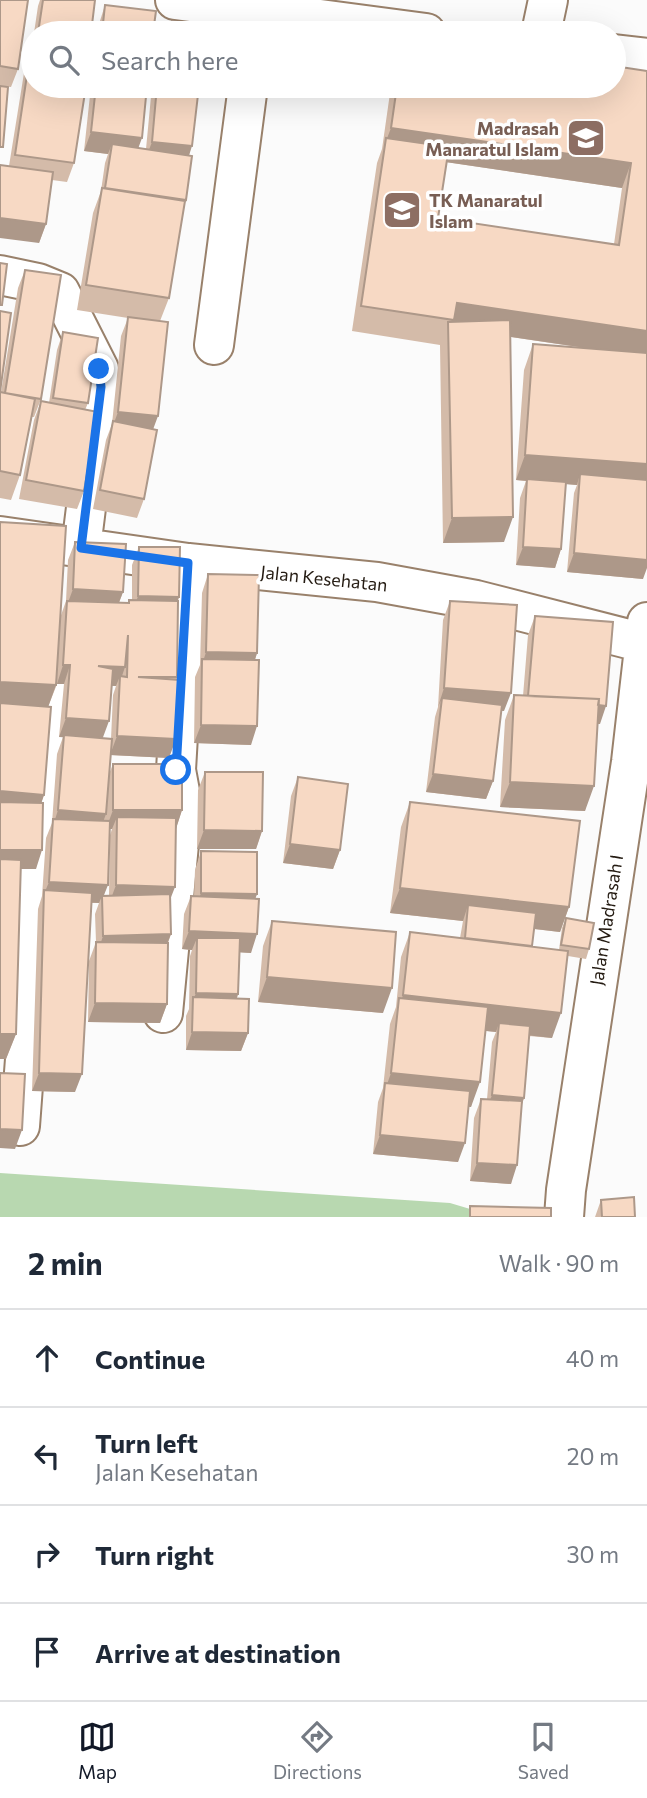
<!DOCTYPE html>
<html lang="en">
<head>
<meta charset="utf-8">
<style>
	body { margin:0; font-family:Commissioner,sans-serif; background:#f6f6f7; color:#1f2937 }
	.stop { position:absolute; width:21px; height:21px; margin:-16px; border:5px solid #1a73e8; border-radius:50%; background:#fff }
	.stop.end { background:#1a73e8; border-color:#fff; box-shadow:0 2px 7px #0008 }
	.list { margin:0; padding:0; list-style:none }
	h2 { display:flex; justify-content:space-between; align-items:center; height:91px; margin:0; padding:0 28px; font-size:30px }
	h2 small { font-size:23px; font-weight:400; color:#747a83 }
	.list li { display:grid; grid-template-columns:46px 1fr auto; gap:21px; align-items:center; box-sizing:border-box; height:98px; padding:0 28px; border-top:2px solid #e0e1e3 }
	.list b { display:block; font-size:26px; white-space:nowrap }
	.list p { margin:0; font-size:23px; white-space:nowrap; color:#747a83 }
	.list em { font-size:23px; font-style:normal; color:#747a83 }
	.icon { flex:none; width:38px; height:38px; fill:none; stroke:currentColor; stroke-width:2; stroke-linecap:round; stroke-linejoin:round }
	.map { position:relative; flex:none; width:647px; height:1217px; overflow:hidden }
	.search { position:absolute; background:#fff; box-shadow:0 7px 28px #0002; left:21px; right:21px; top:21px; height:77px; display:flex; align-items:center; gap:18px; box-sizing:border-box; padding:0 24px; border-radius:38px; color:#747a83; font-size:26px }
	.sheet { height:483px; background:#fff }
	nav { display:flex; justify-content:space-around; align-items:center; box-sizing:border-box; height:98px; border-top:2px solid #e0e1e3; background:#fff; font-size:19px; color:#747a83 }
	nav a { display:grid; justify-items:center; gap:4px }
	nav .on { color:#111827 }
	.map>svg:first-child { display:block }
	.green { fill:#b8d8b0 }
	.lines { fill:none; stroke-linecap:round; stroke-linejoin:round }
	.minor-casing { stroke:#99816b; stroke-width:42 }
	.minor { stroke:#fff; stroke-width:38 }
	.wall { fill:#d4bba9; fill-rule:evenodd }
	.shaded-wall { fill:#ad9889 }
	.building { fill:#f7d9c4; stroke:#ad9889; stroke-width:2 }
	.route { stroke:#1a73e8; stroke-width:9 }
	.labels { text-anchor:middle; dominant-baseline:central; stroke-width:7; stroke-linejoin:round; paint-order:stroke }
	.education-label { font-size:18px; font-weight:bold; fill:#785e54; stroke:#fff; text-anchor:end }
	.street-label { font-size:18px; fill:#241b12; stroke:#fff }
</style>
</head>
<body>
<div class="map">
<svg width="647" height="1217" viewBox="0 0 647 1217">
	<rect width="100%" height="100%" fill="#fbfbfb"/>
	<path class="green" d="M0,1173L450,1203L497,1217H0Z"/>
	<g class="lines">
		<g class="minor-casing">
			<path id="minor" d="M175,0L426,33
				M541,33L548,0
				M614,54L647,58
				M0,275L38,283L60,292L99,369L101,387L81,548
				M214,345L248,86
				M0,536L188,563L377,582L476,600L644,643
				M163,1013L181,823V797L176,770L188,563
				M20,1126L56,645
				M564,1217L566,1190L631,762L647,622"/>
		</g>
		<use href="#minor" class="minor"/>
	</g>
	<path class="wall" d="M0,0L18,69L11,87L0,86Z
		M40,0H95L91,33H34L38,6Z
		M105,5L153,33H98L99,24Z
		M33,39V86L74,163L67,182L52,180L46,224L39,243L9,166L24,73L31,55Z
		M647,71L643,579L567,572L574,493L577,485L566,484L561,549L555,568L516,565L520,498L526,481L516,480L524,370L533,344L591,349L511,337L504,542L443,543L440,345L352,331L377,163L382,149L391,86H614ZM446,162L622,188L614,244L438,218Z
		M91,86H147L138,148L146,149L152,86H199L189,155L185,202L169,298L160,321L153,430L144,499L137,518L93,509L106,440L112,424L121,336L128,318L77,310L93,213L101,191L105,163L108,154L84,151Z
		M25,270L41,399L34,417H32L20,475L11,500L0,498V311V392H1L18,288Z
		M63,332L88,403L85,410L84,491L77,509L19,499L34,420L41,401L49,403L57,350Z
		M0,522L60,618L66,601L68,560L75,542L123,592L119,603H128L129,600H132V565L139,547L179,597L178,601L177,677L169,758L111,755L109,774L113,764L182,810L176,828L170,900L171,934L168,943L167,1004L160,1023L88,1022L89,961L96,942L95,914L99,903H91L75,1092L32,1091L38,909L42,896L46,838L52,823L57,754L63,737H59L64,684H57L48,707L44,795L41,803L36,869H20L16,1034L6,1059ZM112,686H116L113,695L111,739L102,738ZM110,829H112L110,835L109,895L104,896Z
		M208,574L257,653L255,660L251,745L194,743L195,677L200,665L202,593Z
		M450,601L504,711H501L493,781L486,799L426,792L435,717L438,707L443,620Z
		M535,616L600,724H597L585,811L500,807L505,720L514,695L523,696L528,635Z
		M205,772L262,831L256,849H197L198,790Z
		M298,777L340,850L333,869L283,863L291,796Z
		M410,802L569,907L560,932L534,929L532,947L559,950L562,928L566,918L589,949L586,959L568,956L552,1038L529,1036L524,1098L522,1104L511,1184L470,1181L474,1118L481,1099H487L492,1042L496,1032L486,1031L471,1107H468L458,1162L373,1154L378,1102L383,1088L390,1024L396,1007L401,957L410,932L460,938L463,921L390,913L401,827Z
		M201,851L257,894L255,899L251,953L239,952L238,994L237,998L248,1033L241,1051L186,1050V1016L189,1009L190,956L192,950L182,949L184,914L191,896H194L195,870Z
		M272,921L383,1013L258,1002L263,946Z
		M601,1200L635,1217H595Z"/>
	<path class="shaded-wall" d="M391,128L631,163L622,188L384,153L386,141Z
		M91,132L142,138L135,157L112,144L108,154L84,151Z
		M152,142L192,146L186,165L145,160Z
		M105,188L186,200L179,218Z
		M0,218L46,224L39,243L0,238Z
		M457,303L647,331V357L451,328L454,320Z
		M118,412L158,416L151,435L111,431Z
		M525,455L647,464V490L580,474L577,485L516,480Z
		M513,517L504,542L443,543L452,518Z
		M523,547L561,549L555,568L516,565Z
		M574,553L647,560V568L643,579L567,572Z
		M73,589L123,592L116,610L66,608Z
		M138,596L179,597L172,615H132Z
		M206,652L257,653L251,672L202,665Z
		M63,665H70L64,684H57Z
		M98,666L125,667L120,682V676L116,686L92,685Z
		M0,682L56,685L47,710L0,707Z
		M444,688L511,693L504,711L441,707L442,698L438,707Z
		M528,699L606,706L600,724L521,718Z
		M66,718L109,721L102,740L59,737Z
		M201,725L257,726L251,745L194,743Z
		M117,736L176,739L169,758L110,755Z
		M433,774L493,781L486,799L426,792Z
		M510,782L594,786L585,811L500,807Z
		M0,791L44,795L38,813L0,810Z
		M58,810L106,814L99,833L53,826Z
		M113,810H182L176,829L117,817L112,829H106Z
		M204,830L262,831L256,849H197Z
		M290,844L340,850L333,869L283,863Z
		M0,850H42L36,869H0Z
		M49,882L108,885L102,900V896L99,903L44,900V894Z
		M116,885L175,887L168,905L109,904Z
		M400,888L569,907L560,932L467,921L468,905L463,921L390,913Z
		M201,893L257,894L250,913L194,912Z
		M189,931L257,934L251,953L197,950V938L192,950L182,949Z
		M171,934L164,952L97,954L103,936Z
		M267,977L392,988L383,1013L258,1002Z
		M196,993L238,994L232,1013L193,1000Z
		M403,995L561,1013L552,1038L498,1032L499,1023L496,1032L397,1021L398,1011Z
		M95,1003L167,1004L160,1023L88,1022Z
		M192,1032L248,1033L241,1051L186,1050Z
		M0,1034H16L6,1059H0Z
		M39,1073L82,1074L75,1092L32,1091Z
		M391,1073L480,1082L471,1107L384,1099V1093Z
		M492,1095L524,1098L517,1117L485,1114Z
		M0,1129L22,1130L15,1149L0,1148Z
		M380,1135L465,1143L458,1162L373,1154Z
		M477,1163L517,1165L511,1184L470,1181Z"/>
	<path class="building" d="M0,0H28L18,69L0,66Z
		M43,0H95L91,33H38Z
		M105,5L156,11L153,33H102Z
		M172,21L206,27V33H168Z
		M30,55H33V86H86L74,163L15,155Z
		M614,66L647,71V331L457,303L454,320L361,306L386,138L449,147L438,218L619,245L631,163L391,128L397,86H614Z
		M0,86L8,87L3,147H0Z
		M96,86H147L142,138L91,132Z
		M157,86H199L192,146L152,142Z
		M112,144L192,156L186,200L105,188Z
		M0,165L53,172L46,224L0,218Z
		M102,188L185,201L169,298L86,285Z
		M0,263L7,264L2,305H0Z
		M25,270L61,275L41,399L5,393Z
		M0,311L11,313L0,392Z
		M128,317L168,322L158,416L118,412Z
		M510,320L513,517L452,518L448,322Z
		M63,332L98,338L88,403L53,398Z
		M533,344L647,353V464L525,455Z
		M0,392L35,399L20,475L0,471Z
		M41,401L98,412L84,491L26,480Z
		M113,421L157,430L144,499L100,490Z
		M580,474L647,480V560L574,553Z
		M527,479L566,482L561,549L523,547Z
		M0,522L66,526L56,685L0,682Z
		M75,542L126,544L123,592L73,589Z
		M139,547H180L179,597L138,596Z
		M208,574L259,575L257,653L206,652Z
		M129,600L178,601L177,677H138L180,680L176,739L117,736L120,676L127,677L128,635L125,667L98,666L113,669L109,721L66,718L70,665H63L67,601L129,603Z
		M450,601L517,605L511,693L444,688Z
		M535,616L613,622L606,706L598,705L599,699L528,696Z
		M202,659L259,660L257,726L201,725Z
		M514,695L599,699L594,786L510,782Z
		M442,698L502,705L493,781L433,774Z
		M0,703L51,707L44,795L0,791Z
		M64,735L112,739L106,814L58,810Z
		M113,764H182V810H113Z
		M205,772H263L262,831L204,830Z
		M298,777L348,784L340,850L290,844Z
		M0,802L43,803L42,850H0Z
		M410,802L580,821L569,907L400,888Z
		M117,817L176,818L175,887L116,885Z
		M53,819L110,821L108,885L49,882Z
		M201,851L257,852V894L201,893Z
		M0,859L21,860L16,1034H0Z
		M44,890L92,893L82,1074L39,1073Z
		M170,894L171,934L103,936L102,896Z
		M191,896L259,899L257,934L189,931Z
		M468,905L536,913L532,946L465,938Z
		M566,918L594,923L589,949L561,945Z
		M272,921L396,932L392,988L267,977Z
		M410,932L568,951L561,1013L403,995Z
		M197,938H240L238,994L196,993Z
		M96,942L168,943L167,1004L95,1003Z
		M193,997L249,999L248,1033L192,1032Z
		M399,998L488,1007L480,1082L391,1073Z
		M499,1023L530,1026L524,1098L492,1095Z
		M0,1073L25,1074L22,1130L0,1129Z
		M385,1083L470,1091L465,1143L380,1135Z
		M481,1099L522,1101L517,1165L477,1163Z
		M634,1197L635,1217H602L601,1200Z
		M470,1206L551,1208V1217H470Z"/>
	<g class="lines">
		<path class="route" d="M99,369L101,387L81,548L188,563L176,770"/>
	</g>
	<defs>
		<g id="school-square" transform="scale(2.0125)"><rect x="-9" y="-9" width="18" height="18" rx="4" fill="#8d6e63" stroke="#fff"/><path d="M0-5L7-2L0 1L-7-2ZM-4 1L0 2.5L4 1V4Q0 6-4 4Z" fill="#fff"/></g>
	</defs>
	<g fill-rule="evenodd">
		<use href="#school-square" x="586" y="138"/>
		<use href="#school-square" x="402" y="210"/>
	</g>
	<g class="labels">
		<g class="education-label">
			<text x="559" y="128">Madrasah<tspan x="559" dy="21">Manaratul Islam</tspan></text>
			<text x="429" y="200" text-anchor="start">TK Manaratul<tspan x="429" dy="21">Islam</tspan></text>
		</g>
		<g class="street-label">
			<text transform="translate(324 578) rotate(6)">Jalan Kesehatan</text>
			<text transform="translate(606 920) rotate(-81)">Jalan Madrasah I</text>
		</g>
	</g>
</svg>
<div class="stop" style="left:176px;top:770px"></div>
<div class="stop end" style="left:99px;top:369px"></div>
<div class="search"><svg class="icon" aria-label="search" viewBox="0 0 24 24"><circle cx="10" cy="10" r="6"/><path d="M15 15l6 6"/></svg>Search here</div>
</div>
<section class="sheet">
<h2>2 min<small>Walk · 90 m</small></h2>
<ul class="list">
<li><svg class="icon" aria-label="ahead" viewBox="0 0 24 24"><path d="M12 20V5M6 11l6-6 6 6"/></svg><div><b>Continue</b></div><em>40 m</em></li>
<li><svg class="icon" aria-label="left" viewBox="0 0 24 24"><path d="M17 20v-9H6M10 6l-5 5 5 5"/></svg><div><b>Turn left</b><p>Jalan Kesehatan</p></div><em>20 m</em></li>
<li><svg class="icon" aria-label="right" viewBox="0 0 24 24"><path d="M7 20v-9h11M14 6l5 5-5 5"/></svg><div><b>Turn right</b></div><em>30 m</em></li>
<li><svg class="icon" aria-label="arrive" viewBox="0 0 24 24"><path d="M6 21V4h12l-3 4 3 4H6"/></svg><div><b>Arrive at destination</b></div></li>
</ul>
</section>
<nav>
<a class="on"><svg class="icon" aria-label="map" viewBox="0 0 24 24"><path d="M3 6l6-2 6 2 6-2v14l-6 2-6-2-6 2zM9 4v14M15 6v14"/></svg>Map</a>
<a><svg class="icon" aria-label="directions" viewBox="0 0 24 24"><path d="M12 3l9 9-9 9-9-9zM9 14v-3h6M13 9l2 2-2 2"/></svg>Directions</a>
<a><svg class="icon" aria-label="saved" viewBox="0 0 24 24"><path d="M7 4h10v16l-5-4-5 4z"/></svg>Saved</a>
</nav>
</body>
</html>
